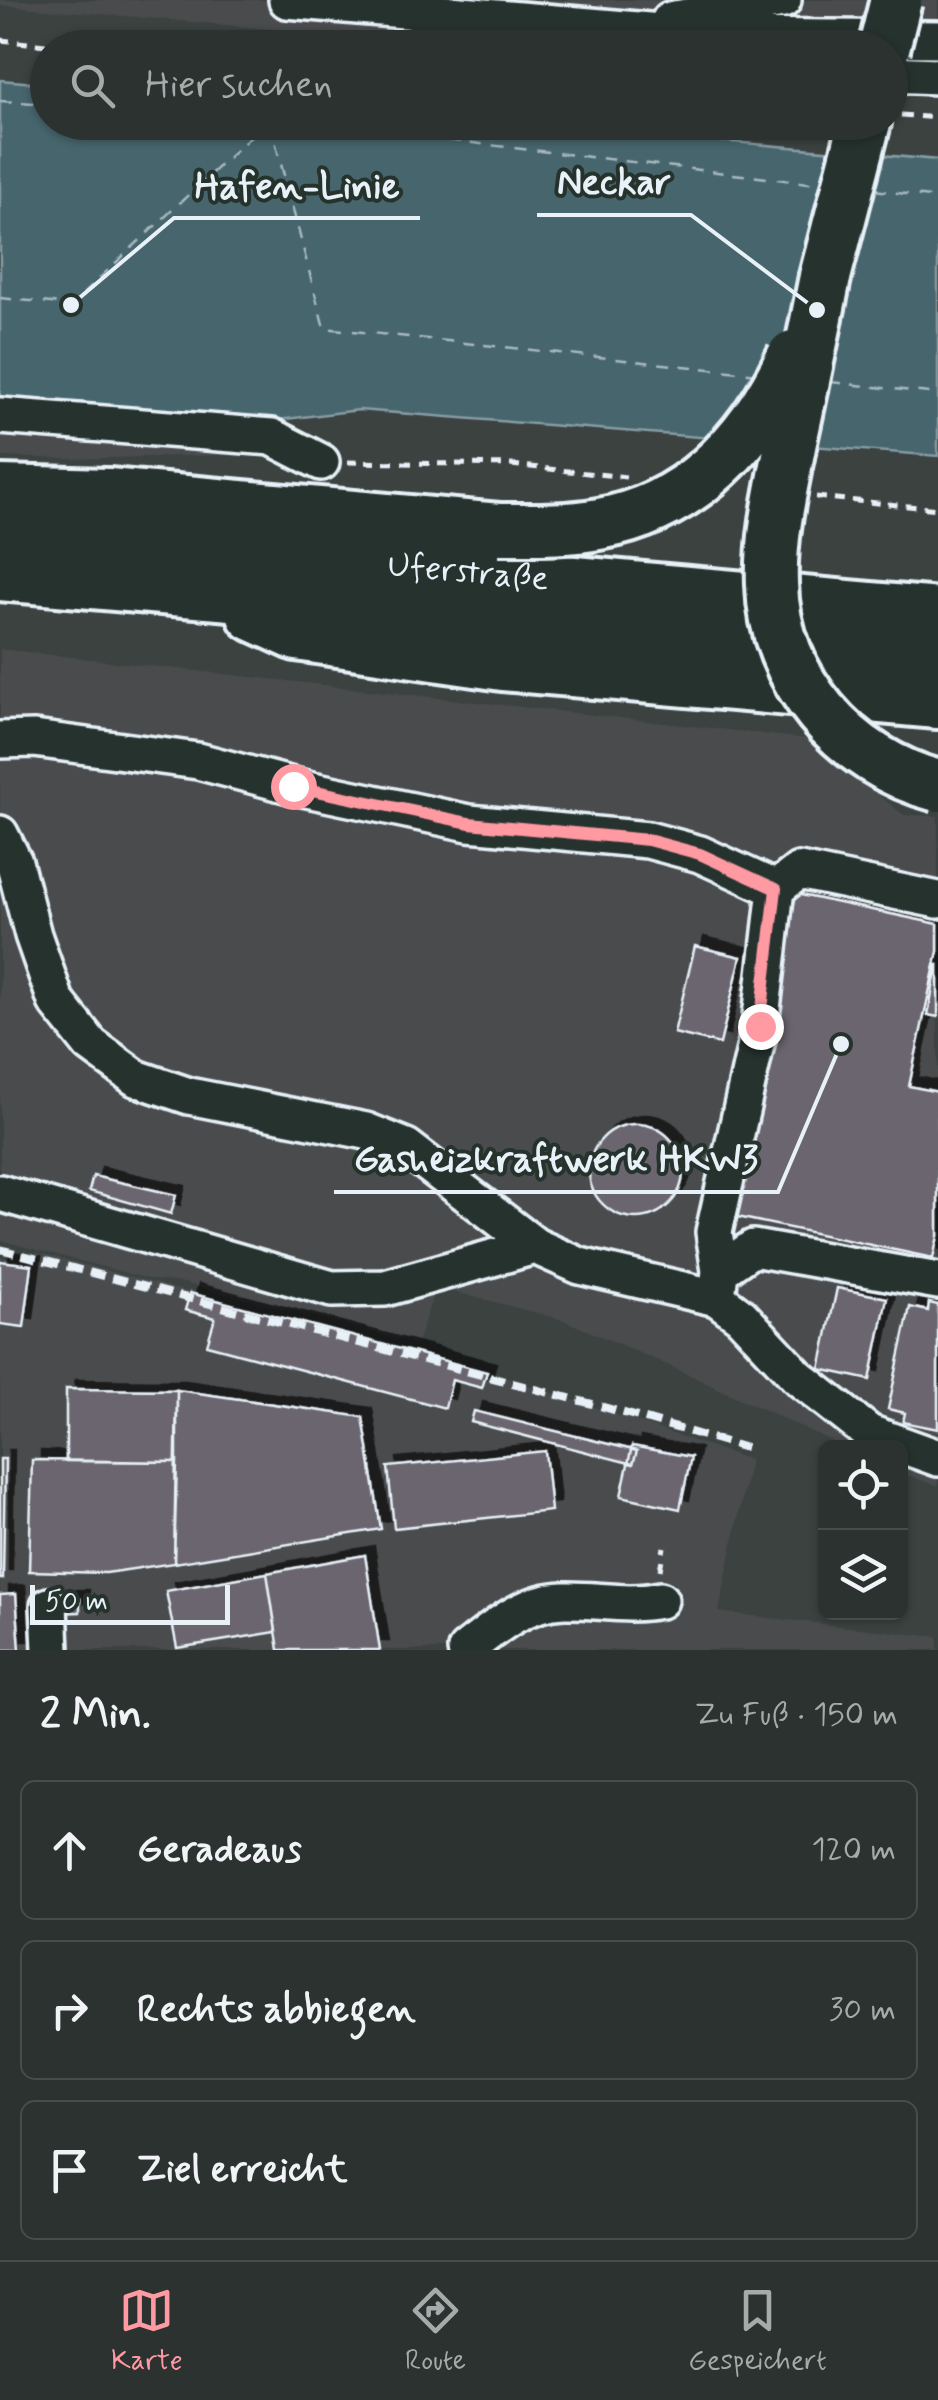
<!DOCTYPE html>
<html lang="de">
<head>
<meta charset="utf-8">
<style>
	body { margin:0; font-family:Mynerve,sans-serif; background:#383e3c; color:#f1f3f6 }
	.controls { position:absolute; right:30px; bottom:30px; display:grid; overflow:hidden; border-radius:15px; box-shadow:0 2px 8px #0004 }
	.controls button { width:90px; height:90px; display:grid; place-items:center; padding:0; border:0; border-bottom:2px solid #484d4c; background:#2c3230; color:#f1f3f6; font:50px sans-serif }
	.scale { position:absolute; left:30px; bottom:25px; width:200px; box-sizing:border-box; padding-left:10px; border:5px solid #e8f1f8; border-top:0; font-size:28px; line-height:35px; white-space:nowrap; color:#e8f1f8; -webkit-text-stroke:8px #26332d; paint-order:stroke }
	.stop { position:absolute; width:30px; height:30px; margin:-22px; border:8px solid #ff9aa2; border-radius:50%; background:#fff }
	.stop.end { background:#ff9aa2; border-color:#fff; box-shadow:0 2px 10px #0008 }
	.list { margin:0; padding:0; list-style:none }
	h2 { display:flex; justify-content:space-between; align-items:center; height:130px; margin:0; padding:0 40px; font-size:42px }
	h2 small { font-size:32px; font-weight:400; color:#a6aaab }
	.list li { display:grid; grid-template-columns:65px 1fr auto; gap:30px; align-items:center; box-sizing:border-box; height:140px; margin:0 20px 20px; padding:0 20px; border:2px solid #484d4c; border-radius:15px }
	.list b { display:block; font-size:38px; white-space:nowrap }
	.list em { font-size:32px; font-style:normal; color:#a6aaab }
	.icon { flex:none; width:55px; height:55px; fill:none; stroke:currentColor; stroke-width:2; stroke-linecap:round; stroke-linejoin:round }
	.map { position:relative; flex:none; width:938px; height:1650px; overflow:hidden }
	.search { position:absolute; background:#2c3230; box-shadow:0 2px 8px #0004; left:30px; right:30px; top:30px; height:110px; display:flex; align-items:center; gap:25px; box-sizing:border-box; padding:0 35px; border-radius:55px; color:#a6aaab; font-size:38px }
	.sheet { height:610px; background:#2c3230 }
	nav { display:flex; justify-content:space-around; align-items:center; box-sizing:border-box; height:140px; border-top:2px solid #484d4c; background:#2c3230; font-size:28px; color:#a6aaab }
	nav a { display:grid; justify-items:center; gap:5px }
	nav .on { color:#ff9aa2 }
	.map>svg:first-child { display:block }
	.built { fill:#494c4e }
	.water { fill:#47656d; stroke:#879da5; stroke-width:2.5 }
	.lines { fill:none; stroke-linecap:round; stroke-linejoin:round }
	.ferry { stroke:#a8b9c0; stroke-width:2.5; stroke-dasharray:12 10; stroke-linecap:butt }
	.building { fill:#6b656e; stroke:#e8f1f8; stroke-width:2.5; filter:url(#shadow) }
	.minor-casing { stroke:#e8f1f8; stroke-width:42 }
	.highway-casing { stroke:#e8f1f8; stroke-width:58 }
	.path { stroke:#e8f1f8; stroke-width:5; stroke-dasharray:10 8; stroke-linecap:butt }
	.minor { stroke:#26332d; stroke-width:35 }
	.highway { stroke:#26332d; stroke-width:50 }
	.rail { stroke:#e8f1f8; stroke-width:8; stroke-dasharray:15 8; stroke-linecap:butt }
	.highway-bridge-casing { stroke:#e8f1f8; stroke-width:58; stroke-linecap:butt }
	.highway-bridge { stroke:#26332d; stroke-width:50 }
	.route { stroke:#ff9aa2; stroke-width:12 }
	.labels { text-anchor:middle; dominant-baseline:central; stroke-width:8; stroke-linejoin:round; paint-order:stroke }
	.street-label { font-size:35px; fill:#e8f1f8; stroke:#26332d }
	.leader { fill:none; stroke:#e8f1f8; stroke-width:4 }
	.callout-dot { fill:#e8f1f8; stroke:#26332d; stroke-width:4 }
	.callout-label { font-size:38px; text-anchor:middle; font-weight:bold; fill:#e8f1f8; stroke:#26332d; stroke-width:8; stroke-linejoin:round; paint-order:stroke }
</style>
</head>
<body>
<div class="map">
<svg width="938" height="1650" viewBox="0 0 938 1650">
	<defs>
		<filter id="shadow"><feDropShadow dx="9" dy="-9" stdDeviation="0" flood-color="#0009"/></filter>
	</defs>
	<rect width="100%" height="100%" fill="#3b4240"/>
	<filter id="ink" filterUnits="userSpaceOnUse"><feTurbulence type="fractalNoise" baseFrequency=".01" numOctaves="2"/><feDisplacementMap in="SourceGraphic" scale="20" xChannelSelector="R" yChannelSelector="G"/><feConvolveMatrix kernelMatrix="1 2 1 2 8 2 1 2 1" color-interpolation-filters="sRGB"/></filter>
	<g filter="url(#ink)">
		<path class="built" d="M0,0H938V92L890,48L472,47L0,5Z
			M0,398L278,420L266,454L69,459L0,457Z
			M0,649L808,739L904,815L938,816V1486L901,1473L900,1448L844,1447L672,1367L563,1320L436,1287L417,1344L184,1283L152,1280L0,1240Z
			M36,1252L490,1372L750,1460L719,1612L938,1637V1650H0V1257L33,1261Z"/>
		<path class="water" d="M0,80L47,84L48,122H504L938,160V456L359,410L278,420L0,398Z"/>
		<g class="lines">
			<path class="ferry" d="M0,101L48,104
				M270,122L324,328L758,374
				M296,122L826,185
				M874,190L938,198
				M0,298L71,305L266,122
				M830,382L938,394"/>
		</g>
		<path class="building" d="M796,894L938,924V951L909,1086L938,1092V1236L933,1258L728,1215Z
			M695,946L741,957L720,1044L674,1033Z
			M937,965H938V1017L928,1015Z
			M589 1171a47 47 0 1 1 94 0a47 47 0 1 1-94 0Z
			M93,1176L176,1195L171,1214L89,1191Z
			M0,1261L32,1265L24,1327L0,1324Z
			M837,1288L887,1298L870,1380L820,1369Z
			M190,1293L487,1372L482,1388L452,1380L445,1408L207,1345L215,1318L185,1310Z
			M929,1303L938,1305V1429L903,1422L905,1413L888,1409L910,1307L928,1311Z
			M66,1389L177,1390V1462L66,1461Z
			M177,1390L363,1417L381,1529L174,1563Z
			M474,1411L637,1451L633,1464L471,1422Z
			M632,1446L691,1457L680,1509L621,1496Z
			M545,1451L551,1511L394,1528L388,1467Z
			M0,1459H5L3,1579H0Z
			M32,1460L177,1462L174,1563L106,1573L29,1571Z
			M365,1555L380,1650H279L267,1573Z
			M267,1573L276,1632L177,1648L166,1591Z
			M16,1594L20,1650H0V1595Z
			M59,1599H80V1612L60,1613Z"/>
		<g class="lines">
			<g class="minor-casing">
				<path id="minor" d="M287,0L720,37L938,39
					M670,20L783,0
					M890,74L938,76
					M0,416L272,437L321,462
					M0,740L34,739L198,761L293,786L469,823L648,840L700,854L776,889L760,1026L714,1232L720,1271L717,1298
					M0,834L14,862L33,935L56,1001L91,1045L136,1078L189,1096L366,1131L406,1147L535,1246L580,1266L717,1298L741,1316L798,1377L869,1433L938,1458
					M776,889L799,871L938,900
					M0,1193L332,1289L385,1288L535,1246
					M720,1271L753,1248L938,1281
					M49,1606L51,1650
					M466,1650C495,1627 525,1601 564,1600C597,1599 627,1607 660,1600"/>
			</g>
			<g class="highway-casing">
				<g id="highway">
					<path d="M825,277L865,122"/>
					<path d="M0,491L108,494L499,529"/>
					<path id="s1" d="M0,531L938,614"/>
					<path d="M0,575L938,656"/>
					<path d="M253,615L297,635L503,665L938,703"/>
				</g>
			</g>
			<path class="path" d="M234,37L233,42L276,48
				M0,40L73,48
				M901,115L938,118
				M348,462L511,465L626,477
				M816,497L938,509
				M660,1570L664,1547"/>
			<use href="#minor" class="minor"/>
			<use href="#highway" class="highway"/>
			<path class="rail" d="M0,1249L600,1406L746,1448"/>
			<g class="highway-bridge-casing">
				<path id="highway-bridge" d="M884,48L896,0
					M825,277C814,332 803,387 791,441C782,488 770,536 772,584C774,680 846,762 938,786
					M499,529C533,529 566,530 599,524C693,508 754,438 793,356"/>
			</g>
			<use href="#highway-bridge" class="highway-bridge"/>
		</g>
	</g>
	<g class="lines" filter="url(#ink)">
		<path class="route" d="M293,786L469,823L648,840L700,854L776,889L760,1026"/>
	</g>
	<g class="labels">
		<g class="street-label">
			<text stroke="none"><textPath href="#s1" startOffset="470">Uferstraße</textPath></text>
		</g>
	</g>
	<path class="leader" d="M817 310L691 215H537M71 305L174 218H420M841 1044L778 1192H334"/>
	<g class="callout-dot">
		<circle cx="817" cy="310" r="10"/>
		<circle cx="71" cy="305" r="10"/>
		<circle cx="841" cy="1044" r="10"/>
	</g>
	<g class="callout-label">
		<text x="614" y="194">Neckar</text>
		<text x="297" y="198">Hafen-Linie</text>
		<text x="556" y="1171">Gasheizkraftwerk HKW3</text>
	</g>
</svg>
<div class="controls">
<button><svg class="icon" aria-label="locate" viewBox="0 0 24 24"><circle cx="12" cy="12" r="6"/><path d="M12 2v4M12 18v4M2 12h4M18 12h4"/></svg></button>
<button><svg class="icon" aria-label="layers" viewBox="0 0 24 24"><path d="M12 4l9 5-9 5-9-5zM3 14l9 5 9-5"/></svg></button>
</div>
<div class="scale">50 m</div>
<div class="stop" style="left:293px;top:786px"></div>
<div class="stop end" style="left:760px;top:1026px"></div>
<div class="search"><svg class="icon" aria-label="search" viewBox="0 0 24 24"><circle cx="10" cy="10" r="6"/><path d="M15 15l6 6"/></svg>Hier suchen</div>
</div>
<section class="sheet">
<h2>2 Min.<small>Zu Fuß · 150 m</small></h2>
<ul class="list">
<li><svg class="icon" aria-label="ahead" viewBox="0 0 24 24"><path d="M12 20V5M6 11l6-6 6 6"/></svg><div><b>Geradeaus</b></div><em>120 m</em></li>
<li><svg class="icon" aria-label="right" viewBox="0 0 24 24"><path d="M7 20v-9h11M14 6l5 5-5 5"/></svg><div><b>Rechts abbiegen</b></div><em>30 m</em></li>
<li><svg class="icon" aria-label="arrive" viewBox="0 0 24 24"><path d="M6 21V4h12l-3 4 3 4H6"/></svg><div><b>Ziel erreicht</b></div></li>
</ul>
</section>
<nav>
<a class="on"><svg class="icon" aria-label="map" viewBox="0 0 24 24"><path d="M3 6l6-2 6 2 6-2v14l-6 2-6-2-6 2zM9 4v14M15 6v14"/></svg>Karte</a>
<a><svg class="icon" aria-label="directions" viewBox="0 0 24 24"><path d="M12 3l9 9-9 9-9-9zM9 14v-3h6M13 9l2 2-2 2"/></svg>Route</a>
<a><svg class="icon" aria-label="saved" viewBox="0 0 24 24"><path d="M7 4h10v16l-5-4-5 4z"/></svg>Gespeichert</a>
</nav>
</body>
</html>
